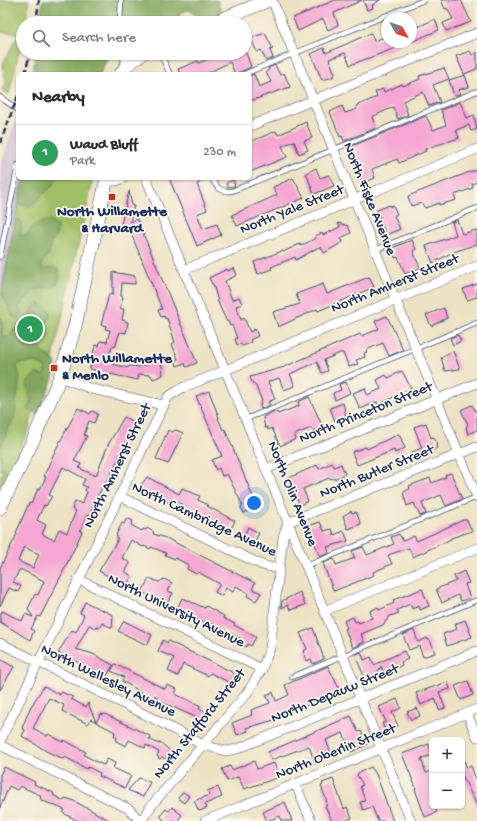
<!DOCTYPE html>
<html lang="en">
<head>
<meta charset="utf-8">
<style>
	body { margin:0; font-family:"Gochi Hand",sans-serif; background:#f7f7f7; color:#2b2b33 }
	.controls { position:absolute; right:12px; bottom:12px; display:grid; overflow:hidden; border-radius:6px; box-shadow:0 1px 3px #0004 }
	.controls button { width:36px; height:36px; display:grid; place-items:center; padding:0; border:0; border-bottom:1px solid #e1e1e2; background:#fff; color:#2b2b33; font:20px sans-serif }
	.compass { position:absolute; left:381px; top:12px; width:36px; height:36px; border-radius:50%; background:#fff; box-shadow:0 1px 3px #0004; rotate:130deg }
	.you { position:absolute; left:254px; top:503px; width:14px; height:14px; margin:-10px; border:3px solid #fff; border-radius:50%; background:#1a73e8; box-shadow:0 0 0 6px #1a73e833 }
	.badge { display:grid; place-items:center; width:26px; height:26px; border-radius:50%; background:#1a73e8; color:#fff; font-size:13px; font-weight:700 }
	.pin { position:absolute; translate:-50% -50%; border:2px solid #fff; box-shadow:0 1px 4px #0006 }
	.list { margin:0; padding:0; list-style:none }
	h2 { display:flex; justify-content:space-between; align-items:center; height:52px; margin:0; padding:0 16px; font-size:17px }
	h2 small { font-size:13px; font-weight:400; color:#7c7c81 }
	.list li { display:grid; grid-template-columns:26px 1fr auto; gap:12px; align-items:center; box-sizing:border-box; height:56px; padding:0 16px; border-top:1px solid #e1e1e2 }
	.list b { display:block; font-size:15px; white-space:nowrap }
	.list p { margin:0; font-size:13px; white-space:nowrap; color:#7c7c81 }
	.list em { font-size:13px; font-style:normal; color:#7c7c81 }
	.icon { flex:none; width:22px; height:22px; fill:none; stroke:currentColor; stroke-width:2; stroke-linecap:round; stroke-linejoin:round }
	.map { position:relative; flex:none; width:477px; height:821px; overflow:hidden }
	.search { position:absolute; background:#fff; box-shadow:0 1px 3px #0004; left:16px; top:16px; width:236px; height:44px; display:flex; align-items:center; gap:10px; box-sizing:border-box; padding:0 14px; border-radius:22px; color:#7c7c81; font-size:15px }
	.panel { position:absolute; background:#fff; box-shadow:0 1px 3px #0004; left:16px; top:72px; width:236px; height:108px; border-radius:6px }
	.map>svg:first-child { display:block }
	.industrial { fill:#ccbed3 }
	.green { fill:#a1bf66; stroke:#5e7762 }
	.forest { fill:#80a65b; stroke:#4e6a5c }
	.building { fill:#f5a6d2; fill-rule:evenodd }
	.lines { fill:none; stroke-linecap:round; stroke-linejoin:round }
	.lane-casing { stroke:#3a4a6d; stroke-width:6 }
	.street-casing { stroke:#3a4a6d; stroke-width:10 }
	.secondary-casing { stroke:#3a4a6d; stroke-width:14 }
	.lane { stroke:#fff; stroke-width:4.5 }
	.street { stroke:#fff; stroke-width:9 }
	.secondary { stroke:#fff; stroke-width:13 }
	.rail { stroke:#1b2f5e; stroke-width:2.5; stroke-dasharray:6 3; stroke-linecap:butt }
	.poi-dot { fill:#c8321e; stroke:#fbf7ec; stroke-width:1.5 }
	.labels { text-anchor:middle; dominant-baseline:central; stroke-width:3.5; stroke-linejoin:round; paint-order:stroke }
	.street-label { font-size:15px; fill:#1b2f5e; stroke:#fbf7ec }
	.poi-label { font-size:15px; font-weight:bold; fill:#1b2f5e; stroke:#fbf7ec }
</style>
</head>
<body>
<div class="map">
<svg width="477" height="821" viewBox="0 0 477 821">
	<rect width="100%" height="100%" fill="#fbf7ec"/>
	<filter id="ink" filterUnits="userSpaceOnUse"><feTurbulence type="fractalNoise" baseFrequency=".025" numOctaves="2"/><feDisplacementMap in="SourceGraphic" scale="8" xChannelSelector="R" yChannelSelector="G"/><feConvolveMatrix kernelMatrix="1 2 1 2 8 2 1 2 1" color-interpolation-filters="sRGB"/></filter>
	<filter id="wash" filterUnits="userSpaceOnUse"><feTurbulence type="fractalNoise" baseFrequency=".012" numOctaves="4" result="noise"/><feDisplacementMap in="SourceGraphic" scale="16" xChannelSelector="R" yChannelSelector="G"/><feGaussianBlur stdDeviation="0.9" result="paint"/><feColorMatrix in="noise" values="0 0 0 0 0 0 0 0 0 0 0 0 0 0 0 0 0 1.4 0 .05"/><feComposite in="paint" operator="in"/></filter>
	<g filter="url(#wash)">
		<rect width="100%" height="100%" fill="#ede2c3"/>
		<path class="industrial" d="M15,122L18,123V178H23L0,299V168Z"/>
		<path class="green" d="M0,0H29L26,20V23H23V35L9,94L2,90C7,82 5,76 2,66L19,33L0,32Z
			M23,178H93L51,367L30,412L33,413L29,429L0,487V476L4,470H0V299Z"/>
		<path class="forest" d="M43,0H135L139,3L142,0H218V4L223,12L222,14L207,20L202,17H197L189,10L180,13L179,18L186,23H39Z
			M34,53H114L107,59L100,74H34L33,69L35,60Z
			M23,178H56L54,184L31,206L18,204Z
			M15,219L21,221L22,229L19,235L27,236C33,224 36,223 49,221L57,226V234L51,244L49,254L43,261L41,266L44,269L57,268C61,276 61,282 53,288L35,289L19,307L21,316L18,319L12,316L2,292Z
			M39,303L50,310V317L45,324L48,337L44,341L39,332L35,331L32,335V341L39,344L43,354C47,355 54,358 55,362C59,371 42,403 38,413H36L28,409L31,400L27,383L35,374L44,375L46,368L35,362L19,363L17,367L20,378L14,418L0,447V317L3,320L2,335L8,338L14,330L21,328L35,306Z"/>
		<g id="blocks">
			<path class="building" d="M335,0H362L334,13L338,25L328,30L323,19L298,31L293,18Z
				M363,0H380L372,5L373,8L367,10Z
				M441,0H461L471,22L446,31L443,23L453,19L447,8L445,9Z
				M435,19L439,30L411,42V25L416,23L418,27Z
				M265,33L273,49L270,50L273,58L266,61L261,50L257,52L251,38Z
				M371,33L374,41L387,36V42L409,43L350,65L345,53L329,59L335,74L333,75V77L322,80L311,54L324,48L326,53Z
				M470,51L472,55L477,52V69L464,74L456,56Z
				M219,53H246L251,67L235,74L230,62L206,74H180L178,69L198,61L199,63Z
				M275,65L280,75L284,73L290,87L250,101V76L254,74L259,87L271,82L266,72L269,70L268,68Z
				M444,68L449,79L433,85L440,102L429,106L423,92L403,101L408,115L398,119L393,107L372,117L376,128L344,141L342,136L340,137L330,112L342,106L345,113L357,109L356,106L377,97L375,92L383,89L384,92L402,84L403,86L420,79L419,76Z
				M465,75L469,87L458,90L460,94L454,96L449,80Z
				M460,102L467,118L474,115L477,129L471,131L469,125L456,130L459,138L425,149L426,151L399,163L397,159L372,169L375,178L363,183L347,148L426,116L433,130L446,125L441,110Z
				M306,122L312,138L304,141L308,150L299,154L294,141L282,146L287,157L250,172V142L276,131L278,135Z
				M316,168L320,178L329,175L334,186L314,194L306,173Z
				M472,171H477V182L472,184L473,188L454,195L456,200L439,205V203L425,208L421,203L411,206L408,196Z
				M169,178H208L197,184L207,210L197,214L203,229L217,224L221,235L197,246Z
				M293,178L304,198L237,226L232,215L277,195L273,187Z
				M233,180L235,186L228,187L226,183Z
				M129,191L132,206H134L130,222L137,219L197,363L186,367L185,363L177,366L175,360L178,359L172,344L175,342L167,318L165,319L164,316L161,317L158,310L162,309L128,226L122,228L121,224Z
				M390,205V207L393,205L397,214L394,216L400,229L386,235L377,210Z
				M457,220L462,234L477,230V244L451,253L433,263L426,246L456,235L452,222Z
				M338,223L348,226L351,233L341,238L343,242L324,253L321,247L317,248L296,260L295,257L271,267L272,269L258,274L254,262L282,251L283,252L300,244L301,246L316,238L315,236L322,233L323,235L340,227Z
				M412,240L416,249L413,251L420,268L405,274L398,257L395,258L392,248Z
				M234,268L237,275L225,281L232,300L239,297L242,304L236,306L241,320L244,318L250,332L255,329L258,336L250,340L251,342L243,346L240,344L237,345L235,339L237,338L232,325L230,326L228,321L227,322L219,305L213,284H212L209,278L227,269L228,271Z
				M113,272L135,276V284L122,283L121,296L123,297L120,309H124L122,320L128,322L126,333L120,332L115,347L112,346L108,361L114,362L113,364L128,368L129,366L140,367L161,360L163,375L153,379L151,375L139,374L138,380L105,373L104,375L95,373V370L90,369L95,345L99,346L100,341L107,342L110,330L105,329L106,326L101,325L109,294L113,295Z
				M369,277L374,287L318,311L317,309L278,327L273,312L300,304L296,294L323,284L327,294Z
				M477,284V297L467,300L463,289Z
				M444,308L447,318L431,326L426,315Z
				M387,316L403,350L389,356L383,343L366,350L367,352L364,353L365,357L356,360L358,364L349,367L343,353H340L324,360L328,371L322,373L317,362L290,374L295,386L284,390L279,378L268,382L275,399L268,402L270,405L261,409L260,405L262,401L255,384H253L250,377L284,367L360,334L361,336L379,329L375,321Z
				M458,335L461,341L453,345L450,338Z
				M453,351L460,369L445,371L441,357Z
				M402,371L411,388L378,405L377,402L360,409L353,393L365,388L367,395L381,389L377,380L386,375L388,378Z
				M346,382L350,393L335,400L333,393L341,390L339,384Z
				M209,391L219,418H218L223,430L225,429L255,502L250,504L252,509L244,513L241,507L243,506L227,474L222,476L219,468L216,470L212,460L222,456L196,396Z
				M309,397L323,427L313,431L311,428L294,435L296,439L280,446L272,428L268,430L267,427L265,428L263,417L272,412H277L278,414L299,406L298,402Z
				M343,403L346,416L335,421L330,408Z
				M472,405L477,414V430L468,434L466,427L468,424L461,410Z
				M78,408L90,414L92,411L98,414L94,423L89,421L84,435L87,436L74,461L81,464L79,468L96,476L108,445L124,417L134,422L132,425L134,426L107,482L105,481L89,516L87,515L80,531L82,532L63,572L40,617L38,616L31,629L34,631L30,640L0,622V616L2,611L22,621L25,614L33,617L28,609L35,594L38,595L44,581L20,569L13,582L21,586L18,592L9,588L0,606V568L17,534L16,533L29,503L31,504L38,489H40L46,477L44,476L55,451ZM63,467L85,479L82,485L87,487L85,490L87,492L82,504L75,501L72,509L76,511L67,533L59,529L54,540L42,534L46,525L37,520L44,505L46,506L52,496L49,495ZM24,547L39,554L33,568L18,561Z
				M426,423L431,438L434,437L437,444L436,445L437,448L413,460L410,453L422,448L414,427Z
				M168,430L172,432L176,430L183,433L168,464L156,459Z
				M399,434L405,448L395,453L394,450L357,465L352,452L366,447L367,449Z
				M332,463L334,467L341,464L345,474L334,479L329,478L303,489L308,501L300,505L297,499L296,500L287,479L317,465L319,469Z
				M451,473L462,499L446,506L441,495L422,503L426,514L420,516L414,503L407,506L403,492L410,489L409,486L430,478L432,483L446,477L445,475Z
				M147,477L179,494L182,488L200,496L198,500L208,505L207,506L235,521L229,532L223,528L222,530L182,508L183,505L172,499L170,503L150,495L139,488Z
				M351,511L352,513L356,512L361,524L348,529L343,516Z
				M127,518L133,521L131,525L142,531L143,529L146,530L147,528L154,532L153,534L166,538L255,583L252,589L261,593L256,601L247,596L248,593L236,586L233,592L226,588L222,596L215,592L220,584L198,572L196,574L187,569L189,565L175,558V559L165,555L166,553L151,547L150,549L144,546L143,547L131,540L122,558L130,563L125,572L132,576L126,586L99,571L117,541V536L116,535L122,523L124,524Z
				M463,520H467L472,531L451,538V539L413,557L409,548L388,555L392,564L373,572L374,575L334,591L331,585L323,563L334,559L336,565L355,558L352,551L363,547L367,555L394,544L391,537L399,534L403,541L414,536L417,541Z
				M320,522L324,531L332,529L334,535L344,531L348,541L327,547L329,553L320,557L308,526Z
				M248,527L259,533L254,543L244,540L243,538Z
				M464,571L469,583L465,584L470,598L461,601L458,595L442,603L436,589L456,581L454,576Z
				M149,578L159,582L164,579L172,583L168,591L173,593L167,604L142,592Z
				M422,589L429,606L420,610L419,606L412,609L410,604L397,610L399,613L390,616L383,625L361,634L364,642L353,648L345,629L347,628L344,621L353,617L355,622L358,621L359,623L372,618L370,611L378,607L379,610L394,603L393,600Z
				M300,592L305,605L290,610L288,605L281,608L282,601Z
				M182,598L205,608L206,606L224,616L223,618L235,624L234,625L256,637L251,646L248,644L246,647L240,643L241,640L240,638L210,623L208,625L177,609Z
				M85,602L113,615L112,628L102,623L99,628L96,626L95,628L89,625L76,649L93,654L113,665L107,676L58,653L72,630L76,632L84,615L80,613Z
				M465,620L472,637L447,646L443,634L457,629L455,624Z
				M124,621L152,635L147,645L118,631Z
				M313,628L324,659L313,664L311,659L307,661L303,651L307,649L300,633Z
				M414,630L418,642L427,638L428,640H430L435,653L423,657L419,646L409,650L403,635Z
				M163,640L167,643L168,641L232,672L235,675L231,683L210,673L208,676L183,664L178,676L168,671L174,658L158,651Z
				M404,651L408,659L401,662L402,665L384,675L381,666L371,684L369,680L366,681L355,655L361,652L364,660L371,657L374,665Z
				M0,659L14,667L0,690Z
				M115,664L165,689L167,685L177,689L175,694L201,706L199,709L206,712L202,720L159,701L155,695L153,699L122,681L124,677L111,671Z
				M328,666L342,695L330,699L328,697L277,717L278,719L246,728L248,731L237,735L232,723L252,715L251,710L270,703L266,695L273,692L276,701L289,695L285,685Z
				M468,681L473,695L461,700L455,686Z
				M448,682L450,689L439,692L445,708L439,710L435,698L421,705L416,693Z
				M44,686L60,695L61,692L73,697L71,699L86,707L88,703L96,722L91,719L88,724L62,711L64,705L49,698L33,728L47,736L48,734L63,742L64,740L86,752L84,755L97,762L104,765L107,759L115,763L113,768L131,776L125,788L99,776L100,773L88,767L87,769L65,757L64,759L48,752L22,736L25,730L22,728L30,708Z
				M397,699L401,708L392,712L398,726L386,733L382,723L386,722L379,707Z
				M417,708L420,716L411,720L407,712Z
				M101,714L104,715L105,714L150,736L149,739L159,744L160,742L176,756L171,762L162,757L160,759L157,756L159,752L146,745L145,748L129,740L126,746L116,741L117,737L114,736L115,732L96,722Z
				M351,716L358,732L361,731L367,745L351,752L343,733L326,740L331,753L323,757L324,759L315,763L309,746L271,760L268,752Z
				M429,744L432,755L421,759L426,773L432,771V806H434L437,812L425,817L415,789L416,788L402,754Z
				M462,756L467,768L471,766L477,782V806L462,775Z
				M254,761L257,769L274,763L280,777L244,789L238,777L227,781L222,769L230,766L232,770Z
				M4,767L35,782L34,784L54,793L53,795L64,801L65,798L72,800L111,821H78L63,813L65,810L41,800L40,795L20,786L17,790L9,786L0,808V775Z
				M371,767L376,774L393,821H378L372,807L363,810L360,802L365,801L360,786L363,785L357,775L358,773Z
				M139,778L150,782L143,797L128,790Z
				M333,779L344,809L347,807L352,818L344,821H332L325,806L327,805L326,799L321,786L323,785L322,783Z
				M218,787L222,797L205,804L207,808L199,811L194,801L209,795L207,791Z
				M183,792L189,796L184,803L178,798Z
				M285,802L292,821H282L280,816L267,821L263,812Z
				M172,807L182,815L177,821H165L160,816L166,809L169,811Z"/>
		</g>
	</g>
	<g filter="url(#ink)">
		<use href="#blocks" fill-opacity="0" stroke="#3a4a6d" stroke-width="1"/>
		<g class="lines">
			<g class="lane-casing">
				<path id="lane" d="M120,23L121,0
					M119,53L126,63
					M160,53L170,74
					M244,74L424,0
					M0,97L18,110
					M212,178C216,188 221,192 232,191L477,91
					M375,250L477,208
					M0,257L18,165
					M246,419L477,323
					M306,566L477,497
					M292,677L477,600"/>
			</g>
			<g class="street-casing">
				<path id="street" d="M272,0L477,497
					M250,126L477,33
					M146,178L411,821
					M107,181H116L124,178
					M184,270L477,149
					M60,377L92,389L163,405
					M266,469L477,383
					M119,496L262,565L278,569
					M288,522L477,447
					M78,579L262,669
					M324,611L477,548
					M0,643L152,718L203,745L226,751L237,749L477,651
					M467,713L477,737
					M0,741L168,397L182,388L477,266
					M0,745L129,809L140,821
					M295,783L311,821
					M141,821L152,805L247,693L262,669L270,648L283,537L288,522
					M205,821L477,709"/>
			</g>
			<g class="secondary-casing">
				<path id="secondary" d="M213,23L269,0
					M121,74L127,65L143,53
					M0,508L35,436L60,377L75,326L107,178"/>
			</g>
			<use href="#lane" class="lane"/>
			<use href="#street" class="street"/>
			<use href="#secondary" class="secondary"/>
			<path class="rail" d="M36,23L39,0
				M25,74L30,53
				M0,143L18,96"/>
		</g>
	</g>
	<g class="poi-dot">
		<rect x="108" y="193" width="8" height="8" rx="2"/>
		<rect x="50" y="364" width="8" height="8" rx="2"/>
	</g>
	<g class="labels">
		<g class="street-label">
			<text transform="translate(369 199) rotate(68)">North Fiske Avenue</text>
			<text transform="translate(292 210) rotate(-22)">North Yale Street</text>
			<text transform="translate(395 284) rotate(-22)">North Amherst Street</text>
			<text transform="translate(366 413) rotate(-22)">North Princeton Street</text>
			<text transform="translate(118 466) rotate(-64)">North Amherst Street</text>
			<text transform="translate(377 472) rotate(-22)">North Butler Street</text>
			<text transform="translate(292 494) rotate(68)">North Olin Avenue</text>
			<text transform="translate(204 520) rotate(25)">North Cambridge Avenue</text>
			<text transform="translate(176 611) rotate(26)">North University Avenue</text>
			<text transform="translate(108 681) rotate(26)">North Wellesley Avenue</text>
			<text transform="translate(335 694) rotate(-22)">North Depauw Street</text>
			<text transform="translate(200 724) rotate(-51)">North Stafford Street</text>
			<text transform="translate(336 752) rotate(-22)">North Oberlin Street</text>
		</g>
		<g class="poi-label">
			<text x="112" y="212">North Willamette<tspan x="112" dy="17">&amp; Harvard</tspan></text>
			<text x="62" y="359" text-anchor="start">North Willamette<tspan x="62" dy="17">&amp; Menlo</tspan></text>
		</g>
	</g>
</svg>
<div class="controls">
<button>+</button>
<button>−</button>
</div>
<svg class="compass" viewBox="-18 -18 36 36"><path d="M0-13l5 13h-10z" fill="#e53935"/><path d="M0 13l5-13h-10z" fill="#7c7c81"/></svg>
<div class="you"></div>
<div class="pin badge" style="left:30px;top:329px;background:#2e9e5b">1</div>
<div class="search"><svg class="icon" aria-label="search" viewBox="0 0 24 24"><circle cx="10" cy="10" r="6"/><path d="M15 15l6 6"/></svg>Search here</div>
<section class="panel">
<h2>Nearby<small></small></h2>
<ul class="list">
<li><span class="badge" style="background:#2e9e5b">1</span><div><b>Waud Bluff</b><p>Park</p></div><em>230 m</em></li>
</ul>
</section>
</div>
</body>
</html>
